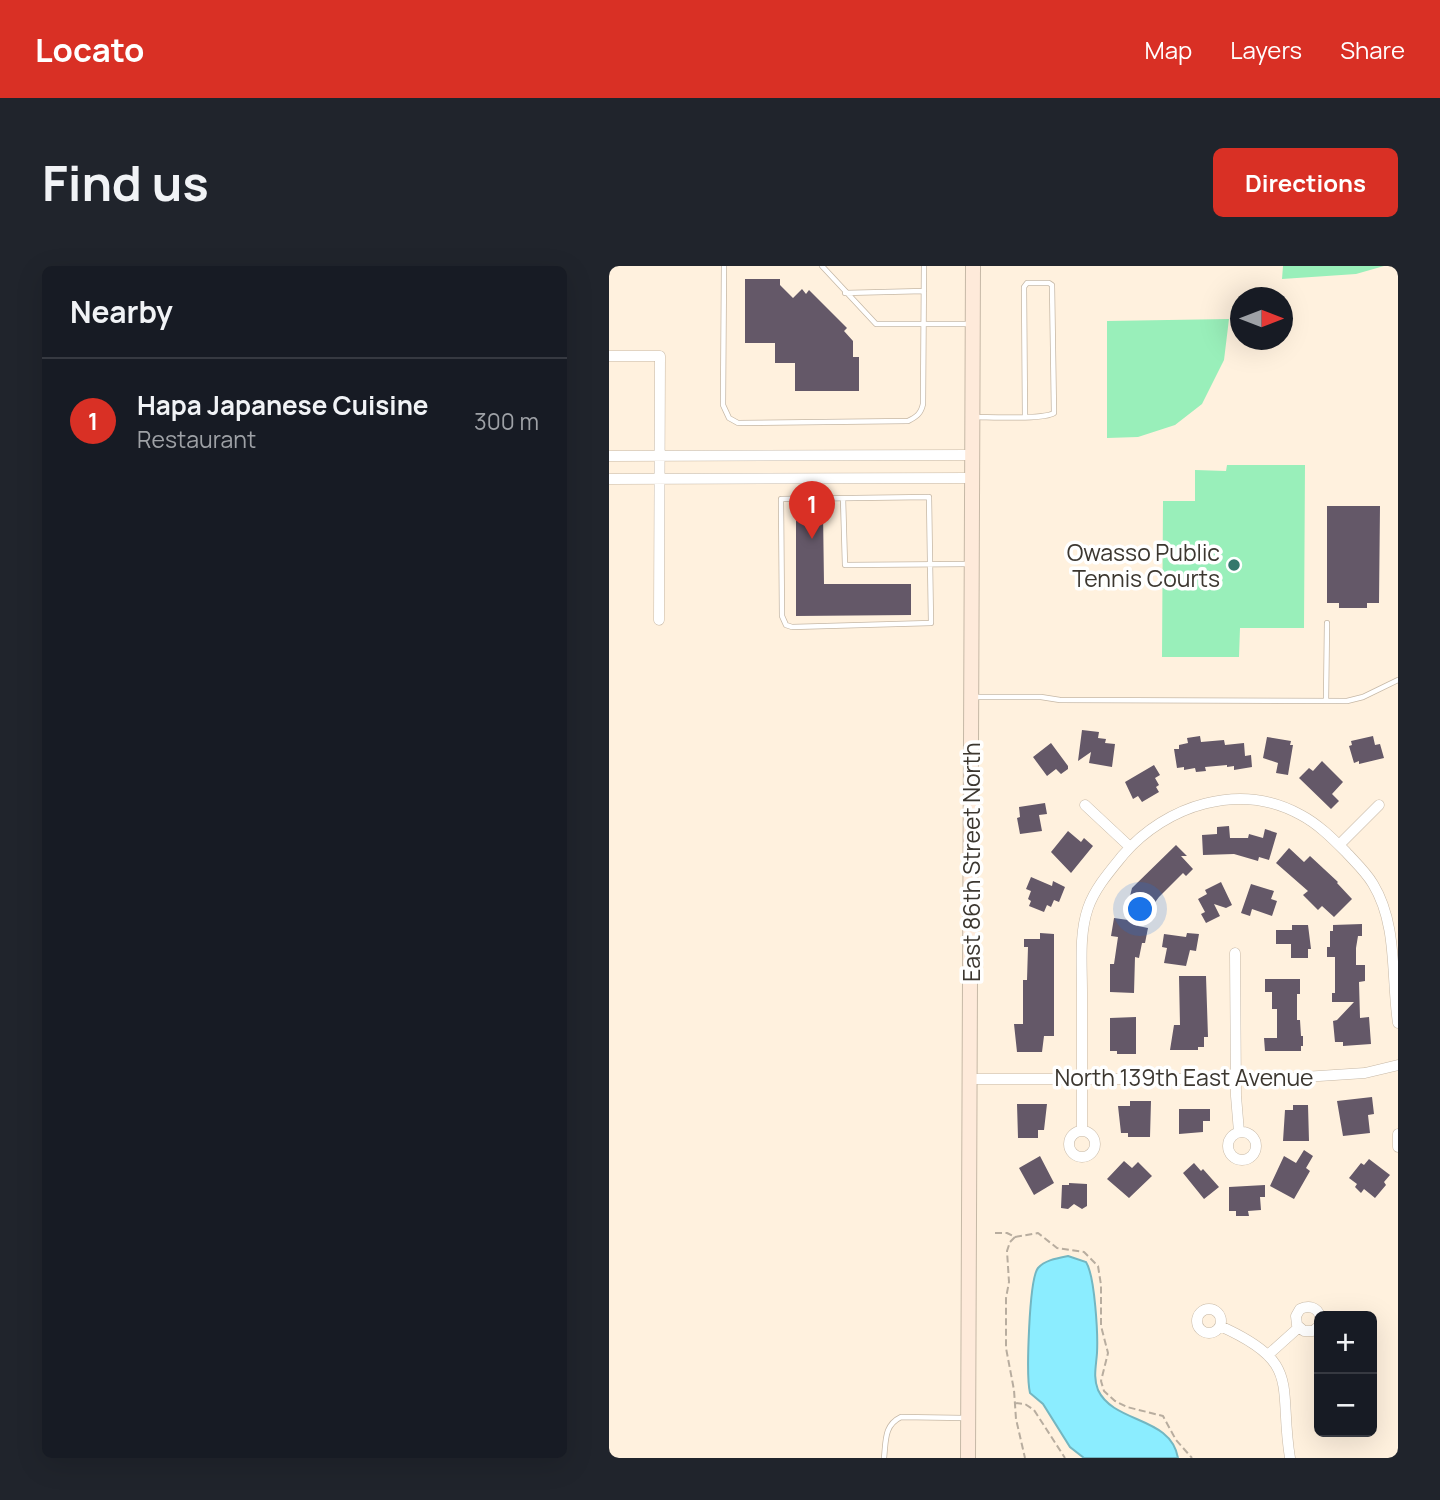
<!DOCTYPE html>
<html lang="en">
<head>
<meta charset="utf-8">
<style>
	body { margin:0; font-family:Manrope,sans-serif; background:#20242c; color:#f1f3f6 }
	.controls { position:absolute; right:21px; bottom:21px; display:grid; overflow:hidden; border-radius:10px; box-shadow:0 7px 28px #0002 }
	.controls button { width:63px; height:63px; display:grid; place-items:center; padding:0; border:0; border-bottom:2px solid #363941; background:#171b24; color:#f1f3f6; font:35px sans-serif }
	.compass { position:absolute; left:621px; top:21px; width:63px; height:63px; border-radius:50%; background:#171b24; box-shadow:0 7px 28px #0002; rotate:90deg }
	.you { position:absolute; left:532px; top:644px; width:24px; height:24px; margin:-18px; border:5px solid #fff; border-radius:50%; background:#1a73e8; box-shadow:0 0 0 10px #1a73e833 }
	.badge { display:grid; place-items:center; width:46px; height:46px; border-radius:50%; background:#d93025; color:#fff; font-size:23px; font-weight:700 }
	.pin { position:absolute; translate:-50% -58px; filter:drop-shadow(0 2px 4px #0008) }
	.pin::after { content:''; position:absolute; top:37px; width:24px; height:21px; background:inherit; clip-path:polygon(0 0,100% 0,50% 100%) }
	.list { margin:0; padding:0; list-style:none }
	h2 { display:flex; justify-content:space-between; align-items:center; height:91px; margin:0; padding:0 28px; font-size:30px }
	h2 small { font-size:23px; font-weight:400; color:#9ea1a6 }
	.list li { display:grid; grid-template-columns:46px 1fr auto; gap:21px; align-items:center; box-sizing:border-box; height:126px; padding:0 28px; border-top:2px solid #363941 }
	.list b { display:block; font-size:26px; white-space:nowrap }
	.list p { margin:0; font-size:23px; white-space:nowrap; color:#9ea1a6 }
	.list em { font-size:23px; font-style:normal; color:#9ea1a6 }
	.map { position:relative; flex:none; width:789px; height:1192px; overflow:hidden; border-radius:10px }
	header { display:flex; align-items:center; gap:42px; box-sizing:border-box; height:98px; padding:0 35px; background:#d93025; color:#fff }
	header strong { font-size:33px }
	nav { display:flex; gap:38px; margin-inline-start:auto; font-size:24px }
	.intro { display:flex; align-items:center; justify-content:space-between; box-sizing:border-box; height:168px; padding:0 42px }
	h1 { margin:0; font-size:49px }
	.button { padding:18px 32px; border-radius:10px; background:#d93025; color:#fff; font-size:24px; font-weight:700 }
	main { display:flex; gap:42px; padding:0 42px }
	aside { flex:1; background:#171b24; border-radius:10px; box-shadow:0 7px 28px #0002 }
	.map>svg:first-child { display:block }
	.green { fill:#99efba }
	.water { fill:#8bedff; stroke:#73b6c1; stroke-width:2 }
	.building { fill:#645868 }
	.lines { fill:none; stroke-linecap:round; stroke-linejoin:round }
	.service-casing { stroke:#c6b8a6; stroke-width:6 }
	.minor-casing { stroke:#c6b8a6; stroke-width:11 }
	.secondary-casing { stroke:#c6b8a6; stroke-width:16 }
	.path { stroke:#b8ad9f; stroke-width:2; stroke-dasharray:7 3.5; stroke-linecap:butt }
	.service { stroke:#fff; stroke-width:4.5 }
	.minor { stroke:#fff; stroke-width:10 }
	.secondary { stroke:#feeada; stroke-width:14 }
	.poi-dot { fill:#33776b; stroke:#fff; stroke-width:2.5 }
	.labels { text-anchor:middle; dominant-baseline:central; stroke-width:7; stroke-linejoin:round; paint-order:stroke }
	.poi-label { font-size:23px; fill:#3c3730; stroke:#fff; text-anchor:end }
	.street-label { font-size:23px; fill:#3c3730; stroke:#fff }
</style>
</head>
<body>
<header>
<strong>Locato</strong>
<nav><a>Map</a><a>Layers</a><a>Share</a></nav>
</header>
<div class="intro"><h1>Find us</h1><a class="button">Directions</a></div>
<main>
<aside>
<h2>Nearby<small></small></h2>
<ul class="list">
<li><span class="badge">1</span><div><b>Hapa Japanese Cuisine</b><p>Restaurant</p></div><em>300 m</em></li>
</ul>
</aside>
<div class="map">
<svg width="789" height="1192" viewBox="0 0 789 1192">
	<rect width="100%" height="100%" fill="#fff1de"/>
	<path class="green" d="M674,0H775L747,8L673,13Z
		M620,53L615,94L593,138L566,159L529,171L498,172V55Z
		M618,199H696L695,362H631L630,391H553L554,235H586V204L617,205Z"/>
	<path class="water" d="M459,990L477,996C486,1010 489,1069 488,1087C487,1101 484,1111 489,1124C505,1158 562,1150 569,1192H475L461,1181L434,1138L421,1127C417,1110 420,1013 429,1002C436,994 449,992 459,990Z"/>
	<path class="building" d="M136,13H171V19L184,32L193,23L197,28L200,24L238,62L235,65L244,75V91H250V125H186V97H166V77H136Z
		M718,240H771L770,337H758V342H730V337H718Z
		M187,246H214L215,318H302V349L187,350Z
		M473,464L490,466L489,472L497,473L496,477L506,478L503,501L480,497L482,486L469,495Z
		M591,470L592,476L615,474L616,479L635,477L636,490L642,489L643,501L625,504V500L618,501V499L596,501L597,505L587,506L586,502L575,504V501L568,502L565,483H570V479L579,477L578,472Z
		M764,470L766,479L771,478L775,492L750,498V495L745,497L740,480L743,479L742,475Z
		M658,471L682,475L681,479H684L679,509L667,507L669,497L654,492Z
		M442,477L459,500V503L452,508L447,503L438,510L424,491Z
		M713,495L734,516L723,528L730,535L722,543L690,512L700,502L704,505Z
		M545,499L551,509L546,512L550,519L547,521L550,526L533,536L529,530L524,533L516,516Z
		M436,537L438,548L430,549L433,565L411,568L408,552L411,551L410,541Z
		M620,560L621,572H639L640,568L654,572L656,563L668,567L660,594L650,591L649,595L625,588L594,589L593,569L608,568V561Z
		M459,565L472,576L475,572L484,580L462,607L442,586Z
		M567,579L578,590H572L584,603L577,610L574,607L550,631L544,639L546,642L535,654L519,638L523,622Z
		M680,582L695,596L701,590L729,616L728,617L743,633L725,651L713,640L709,644L694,629L699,625L667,597Z
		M422,611L443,620L444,615L456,621L450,636L445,634L442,641L438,639L435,646L420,640L422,635L419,633L422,625L417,623Z
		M612,616L623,639L617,642L605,638L611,650L597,657L592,648L596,646L589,633L598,628L596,624Z
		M642,618L665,625L662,633L668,635L663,650L643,643L641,650L632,647Z
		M505,652L533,656L529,660L539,662L536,677H533L530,692L526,691L525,727L501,726V698H505L509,671L502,670Z
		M753,658V670H749L747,682V699H756V715L750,716L751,752L760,751L762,778L734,780V776H726L724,755L728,754L745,736H723V727H726V691H718V681H721V665H724V659Z
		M683,659H699L702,683H699V692H682V678H667V664H683Z
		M431,667L445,668V770H435L433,786H408L405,758H414V714H418L419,681H415V673H431Z
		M578,667L590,668L587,685L581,684L577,700L555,697L558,682L553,681L555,668L577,671Z
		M570,710H597L599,771H595V781H589V784H561L565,759H571Z
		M656,713H691V728H688V754H691L692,770H694V780H692V785H656L655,772H668V743H663V726H656Z
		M527,751V788H508V785H501V752Z
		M763,831L765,848L759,849L761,867L734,870L728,835Z
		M521,835H542L541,871H519V867H512L509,840H521Z
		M408,838H438L435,864H429V872H409Z
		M684,839H699L700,875H674L676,844H684Z
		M570,843H601V855H594V866L570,868Z
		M695,884L704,890L697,902L701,905L685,933L661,920L675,890L687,897Z
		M431,890L445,917L425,929L410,902Z
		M760,893L781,909L775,916L777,919L766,932L755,923L752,927L746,921L748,918L740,912L752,897L755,899Z
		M515,895L523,902L529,896L543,910L520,932L498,913Z
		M585,897L592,905L594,903L610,921L595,933L574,907Z
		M460,917L478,918V940L473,943L465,938L459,943L452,942L453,919H460Z
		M656,919V931H651L652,944L639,945L640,950H627V945H620V921Z"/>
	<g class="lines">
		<g class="service-casing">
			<path id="service" d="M115,0L114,139L120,152L129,157L299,155C307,151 312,148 314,138L315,0
				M213,0L267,58H362
				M236,27L315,25
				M365,151C381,151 434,154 445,147L443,19L440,17H418L415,21L416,151
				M320,231L322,357L183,361L177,359L173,350L172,233Z
				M234,232L236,299L359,298
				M364,431H432L451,434L738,435L754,431L789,414
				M717,435L718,357
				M275,1192C277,1175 275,1159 292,1151L355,1152"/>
		</g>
		<g class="minor-casing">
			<path id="minor" d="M0,90H51L50,354
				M0,190L364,189
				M0,213L364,212
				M476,539L521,581
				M730,579L770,539
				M626,687L627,830L630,866
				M361,813H664L756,807L789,799
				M473,864C473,818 473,772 473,726C473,698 470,668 479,642C486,622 501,605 514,589C557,539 631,515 692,549C709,558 723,572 737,586C746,596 757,606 764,618C789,659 782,711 789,757
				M460 878a13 13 0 1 1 26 0a13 13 0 1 1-26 0Z
				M619 880a14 14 0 1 1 28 0a14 14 0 1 1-28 0Z
				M789,868V881
				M588 1055a12 12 0 1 1 24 0a12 12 0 1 1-24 0Z
				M611,1060C694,1097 669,1118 681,1192
				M710,1060L704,1065H695L688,1059L687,1050L691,1043C700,1039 708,1041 711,1050
				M660,1088L689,1062"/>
		</g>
		<g class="secondary-casing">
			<path id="secondary" d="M359,1192L364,0"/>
		</g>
		<path class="path" d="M386,967H398L406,971L401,976L398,985L400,1016L397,1032V1082L405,1124L407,1153L416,1192
			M406,971L429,967L448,982L475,986L489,1000L492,1019V1060L499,1087L492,1115L495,1125L506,1135L518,1141L554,1150L567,1174L583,1192
			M406,1137L416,1138L425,1144L456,1192"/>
		<use href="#service" class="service"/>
		<use href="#minor" class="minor"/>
		<use href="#secondary" class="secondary"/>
	</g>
	<circle class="poi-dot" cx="625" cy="299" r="7"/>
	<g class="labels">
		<g class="poi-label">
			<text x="611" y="286">Owasso Public<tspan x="611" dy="26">Tennis Courts</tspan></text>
		</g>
		<g class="street-label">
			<text transform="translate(362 596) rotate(-90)">East 86th Street North</text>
			<text x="575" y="811">North 139th East Avenue</text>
		</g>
	</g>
</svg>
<div class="controls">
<button>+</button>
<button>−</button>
</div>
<svg class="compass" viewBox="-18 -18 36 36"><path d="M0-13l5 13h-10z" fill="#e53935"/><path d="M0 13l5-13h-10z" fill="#9ea1a6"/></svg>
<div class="you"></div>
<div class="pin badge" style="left:203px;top:273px">1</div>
</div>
</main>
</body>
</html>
